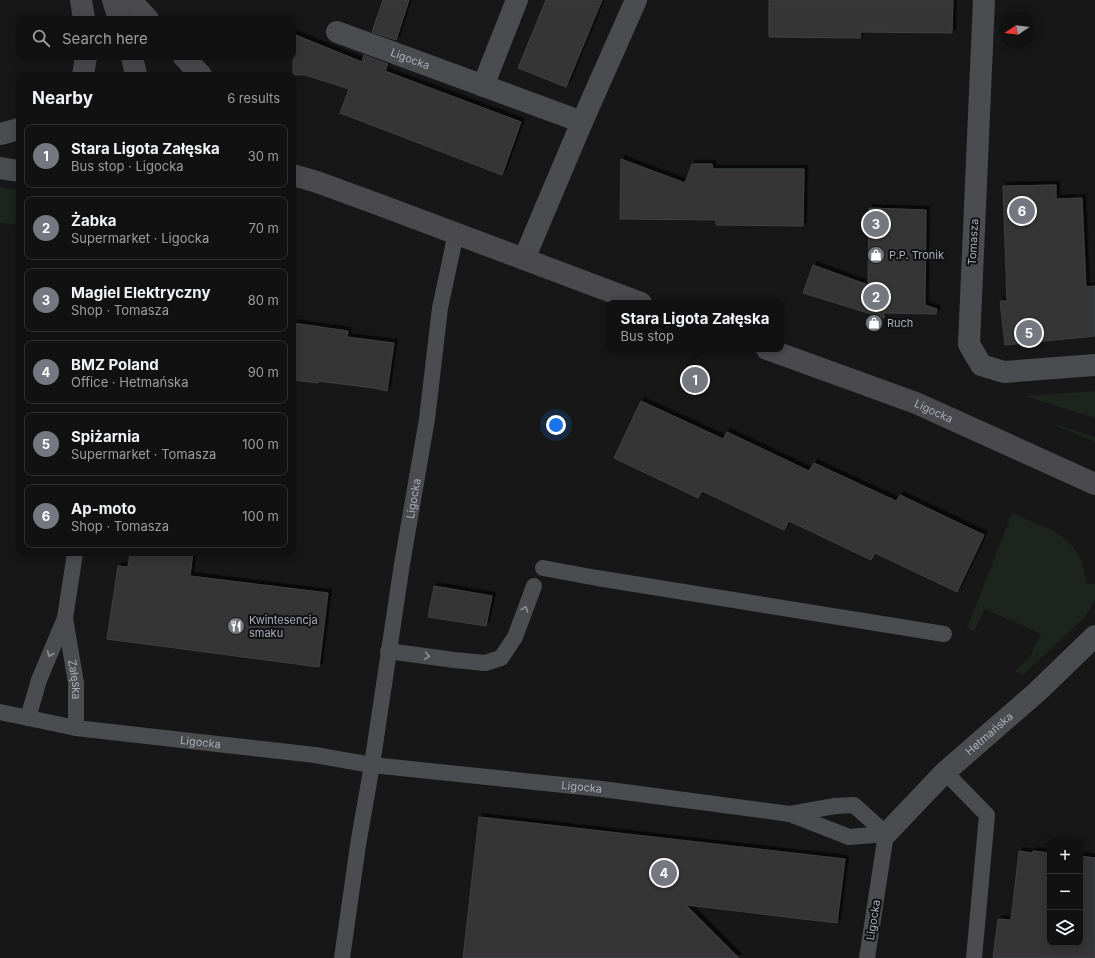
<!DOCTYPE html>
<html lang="en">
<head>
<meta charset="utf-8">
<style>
	body { margin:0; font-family:Inter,sans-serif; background:#1e1f1f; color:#f1f3f6 }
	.controls { position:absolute; right:12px; bottom:12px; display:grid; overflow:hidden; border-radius:8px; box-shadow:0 2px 10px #0003 }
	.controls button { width:36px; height:36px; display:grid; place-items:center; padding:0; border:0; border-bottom:1px solid #303131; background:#111; color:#f1f3f6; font:20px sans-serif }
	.compass { position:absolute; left:999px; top:12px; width:36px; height:36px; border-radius:50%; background:#111; box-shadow:0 2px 10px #0003; rotate:257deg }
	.you { position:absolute; left:556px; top:425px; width:14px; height:14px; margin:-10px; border:3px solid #fff; border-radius:50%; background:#1a73e8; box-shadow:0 0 0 6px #1a73e833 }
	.badge { display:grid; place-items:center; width:26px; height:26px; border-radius:50%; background:#757880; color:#fff; font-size:13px; font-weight:700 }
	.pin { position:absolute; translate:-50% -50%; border:2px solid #fff; box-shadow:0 1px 4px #0006 }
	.popup { position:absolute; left:606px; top:300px; width:178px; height:52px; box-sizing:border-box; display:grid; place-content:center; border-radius:8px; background:#111; filter:drop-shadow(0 1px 3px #0005); font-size:13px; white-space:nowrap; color:#9c9d9f }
	.popup b { font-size:15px; color:#f1f3f6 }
	.popup::after { content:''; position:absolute; left:50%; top:100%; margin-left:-8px; border:8px solid transparent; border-top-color:#111 }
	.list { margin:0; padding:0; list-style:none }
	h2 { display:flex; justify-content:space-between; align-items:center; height:52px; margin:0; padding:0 16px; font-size:17px }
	h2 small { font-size:13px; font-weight:400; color:#9c9d9f }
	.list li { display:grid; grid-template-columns:26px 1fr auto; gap:12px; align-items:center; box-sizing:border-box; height:64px; margin:0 8px 8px; padding:0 8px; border:1px solid #303131; border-radius:8px }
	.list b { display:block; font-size:15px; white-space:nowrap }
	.list p { margin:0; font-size:13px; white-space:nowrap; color:#9c9d9f }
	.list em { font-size:13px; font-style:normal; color:#9c9d9f }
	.icon { flex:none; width:22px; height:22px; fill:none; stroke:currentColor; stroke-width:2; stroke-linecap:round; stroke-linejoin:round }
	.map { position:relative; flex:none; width:1095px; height:958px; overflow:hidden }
	.search { position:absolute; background:#111; box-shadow:0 2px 10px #0003; left:16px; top:16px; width:280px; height:44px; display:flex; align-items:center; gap:10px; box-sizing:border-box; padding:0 14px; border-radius:8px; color:#9c9d9f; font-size:15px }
	.panel { position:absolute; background:#111; box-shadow:0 2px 10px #0003; left:16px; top:72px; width:280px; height:484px; border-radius:8px }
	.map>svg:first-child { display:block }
	.green { fill:#1d241e }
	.building { fill:#353536; stroke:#3f4043; filter:url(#shadow) }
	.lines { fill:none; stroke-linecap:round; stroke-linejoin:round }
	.lane { stroke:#4b4c50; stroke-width:16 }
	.street { stroke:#4b4c50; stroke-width:22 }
	.secondary { stroke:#4a4a4e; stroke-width:22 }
	.oneway { stroke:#8c9099 }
	.labels { text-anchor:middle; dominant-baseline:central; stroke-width:4; stroke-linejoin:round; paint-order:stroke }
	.street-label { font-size:11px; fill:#a8adb8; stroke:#111113 }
	.poi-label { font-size:11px; fill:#a8adb8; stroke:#111113; text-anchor:start }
</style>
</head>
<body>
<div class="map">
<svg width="1095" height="958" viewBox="0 0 1095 958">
	<defs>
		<filter id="shadow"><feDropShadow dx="3.5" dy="-3.5" stdDeviation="0" flood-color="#0009"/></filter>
	</defs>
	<rect width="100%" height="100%" fill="#171717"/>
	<path class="green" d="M0,187L19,191V225L0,223Z
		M1095,391V418L1025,396Z
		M1043,420L1095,437V442Z
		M1012,513C1050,530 1082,535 1086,583L1095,584V600L1085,617L1023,675L1015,671L1029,658L1041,634L985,609L974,631L967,628Z"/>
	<path class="building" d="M383,0H409L396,40L372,32Z
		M546,0H602L566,87L518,68Z
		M769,0H953L952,33L861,32L860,38L769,37Z
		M293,34L362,62L364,55L388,64L385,71L521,122L502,175L340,113L349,89L305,75H293Z
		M621,159L685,183L692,164H712L713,169H804L803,226L716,225V220L620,219Z
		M1056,185V199L1082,198L1086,287L1095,286V336L1005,345L1000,301H1007L1003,186Z
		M869,208L926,210L925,305L937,309L936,314L884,313V318L803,293L813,265L868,285Z
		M293,323L348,331L347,337L394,343L387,391L373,388L318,381V383L293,380Z
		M641,401L723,439L727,432L809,471L814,463L896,501L900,495L984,535L957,592L875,553L871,560L789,521L784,530L702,491L698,498L614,458Z
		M130,553H193L190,576L328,593L319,667L107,639L118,566L128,567Z
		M434,586L492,596L486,626L428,617Z
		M479,817L845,859L837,923L686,905L739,958H463Z
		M1019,851L1033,853V851L1050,853V943H1080V856L1095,858V958H993L998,919L1011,920Z"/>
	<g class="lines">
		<g class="lane">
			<path id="s1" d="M75,553L65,618L76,683V728"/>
			<path d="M543,568L597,578L944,634"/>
			<path d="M388,651L454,660L485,663L501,658L515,637L534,586"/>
			<path id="s2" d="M0,712L76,728L315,755L372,765L602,789L790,814L835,806L854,805L886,834L867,958"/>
			<path d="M28,718L39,680L65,618"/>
			<path d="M945,772L987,815L974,958"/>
			<path d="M790,814L849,837L886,834"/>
			<path id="s3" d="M342,958L358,845L372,765L402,564L427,419L440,308L456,233"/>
		</g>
		<g class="street">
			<path d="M984,0L969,344L981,365L1004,372L1095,365"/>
			<path id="s4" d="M337,32L582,122"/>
			<path d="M483,86L517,0"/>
			<path d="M0,134L19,129"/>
			<path d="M0,168L19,171"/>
			<path d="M524,259L582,122L636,0"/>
			<path id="s5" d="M886,834L945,772L1037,692L1095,636"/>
		</g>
		<g class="secondary">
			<path d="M81,0L84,19"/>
			<path d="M113,0L119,19"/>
			<path d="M130,0L148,19"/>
			<path d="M132,57L136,75"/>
			<path d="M184,57L201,75"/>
			<path d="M83,75L86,57"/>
			<path d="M293,175L317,182L380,205L641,303"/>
			<path id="s6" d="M767,349L916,403L1095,484"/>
		</g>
	</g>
	<defs><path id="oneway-chevron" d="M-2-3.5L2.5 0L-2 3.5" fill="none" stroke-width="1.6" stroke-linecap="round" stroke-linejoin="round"/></defs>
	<g class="oneway">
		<use href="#oneway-chevron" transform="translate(525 609) rotate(-70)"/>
		<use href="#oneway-chevron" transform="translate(50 654) rotate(113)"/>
		<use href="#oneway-chevron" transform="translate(427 656) rotate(8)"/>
	</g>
	<defs>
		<g id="shop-disc" transform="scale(0.9)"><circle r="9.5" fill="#757880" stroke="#111113"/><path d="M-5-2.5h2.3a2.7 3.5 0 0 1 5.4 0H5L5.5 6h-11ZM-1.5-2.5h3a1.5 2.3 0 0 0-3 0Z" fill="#fff"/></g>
		<g id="restaurant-disc" transform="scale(0.9)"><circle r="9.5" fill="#757880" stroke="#111113"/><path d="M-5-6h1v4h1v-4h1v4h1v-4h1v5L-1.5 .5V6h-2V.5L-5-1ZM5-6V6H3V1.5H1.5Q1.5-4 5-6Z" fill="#fff"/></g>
	</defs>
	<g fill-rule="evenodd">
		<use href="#shop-disc" x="876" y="255"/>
		<use href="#shop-disc" x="874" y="323"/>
		<use href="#restaurant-disc" x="236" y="626"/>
	</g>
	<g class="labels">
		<g class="street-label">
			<text stroke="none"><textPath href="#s4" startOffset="78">Ligocka</textPath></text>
			<text transform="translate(973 242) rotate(-87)">Tomasza</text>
			<text stroke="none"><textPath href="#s6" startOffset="178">Ligocka</textPath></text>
			<text stroke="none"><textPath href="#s3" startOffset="465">Ligocka</textPath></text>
			<text stroke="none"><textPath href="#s1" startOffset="128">Załęska</textPath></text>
			<text stroke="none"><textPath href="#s5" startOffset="144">Hetmańska</textPath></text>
			<text stroke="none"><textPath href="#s2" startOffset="203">Ligocka</textPath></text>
			<text stroke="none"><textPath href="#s2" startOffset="587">Ligocka</textPath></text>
			<text transform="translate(873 920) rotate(-81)">Ligocka</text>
		</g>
		<g class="poi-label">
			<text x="889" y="255">P.P. Tronik</text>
			<text x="887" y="323">Ruch</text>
			<text x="249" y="620">Kwintesencja<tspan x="249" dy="13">smaku</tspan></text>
		</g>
	</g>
</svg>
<div class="controls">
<button>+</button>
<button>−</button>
<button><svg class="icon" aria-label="layers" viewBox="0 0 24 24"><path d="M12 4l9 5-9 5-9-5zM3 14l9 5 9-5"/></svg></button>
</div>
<svg class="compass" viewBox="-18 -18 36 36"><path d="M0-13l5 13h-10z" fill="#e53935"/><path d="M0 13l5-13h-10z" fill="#9c9d9f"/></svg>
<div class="you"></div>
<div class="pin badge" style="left:695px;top:380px">1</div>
<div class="popup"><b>Stara Ligota Załęska</b>Bus stop</div>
<div class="pin badge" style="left:876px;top:297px">2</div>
<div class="pin badge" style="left:876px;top:224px">3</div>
<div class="pin badge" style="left:664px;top:873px">4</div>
<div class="pin badge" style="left:1029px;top:333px">5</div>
<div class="pin badge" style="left:1022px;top:211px">6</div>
<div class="search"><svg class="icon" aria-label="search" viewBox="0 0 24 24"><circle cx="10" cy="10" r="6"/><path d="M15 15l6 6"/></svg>Search here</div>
<section class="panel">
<h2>Nearby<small>6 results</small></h2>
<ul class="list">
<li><span class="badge">1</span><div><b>Stara Ligota Załęska</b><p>Bus stop · Ligocka</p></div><em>30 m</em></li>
<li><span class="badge">2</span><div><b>Żabka</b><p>Supermarket · Ligocka</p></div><em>70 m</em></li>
<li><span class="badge">3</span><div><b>Magiel Elektryczny</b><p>Shop · Tomasza</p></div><em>80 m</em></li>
<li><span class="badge">4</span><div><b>BMZ Poland</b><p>Office · Hetmańska</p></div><em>90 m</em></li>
<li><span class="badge">5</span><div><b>Spiżarnia</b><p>Supermarket · Tomasza</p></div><em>100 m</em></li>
<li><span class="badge">6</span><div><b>Ap-moto</b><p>Shop · Tomasza</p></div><em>100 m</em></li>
</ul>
</section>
</div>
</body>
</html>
